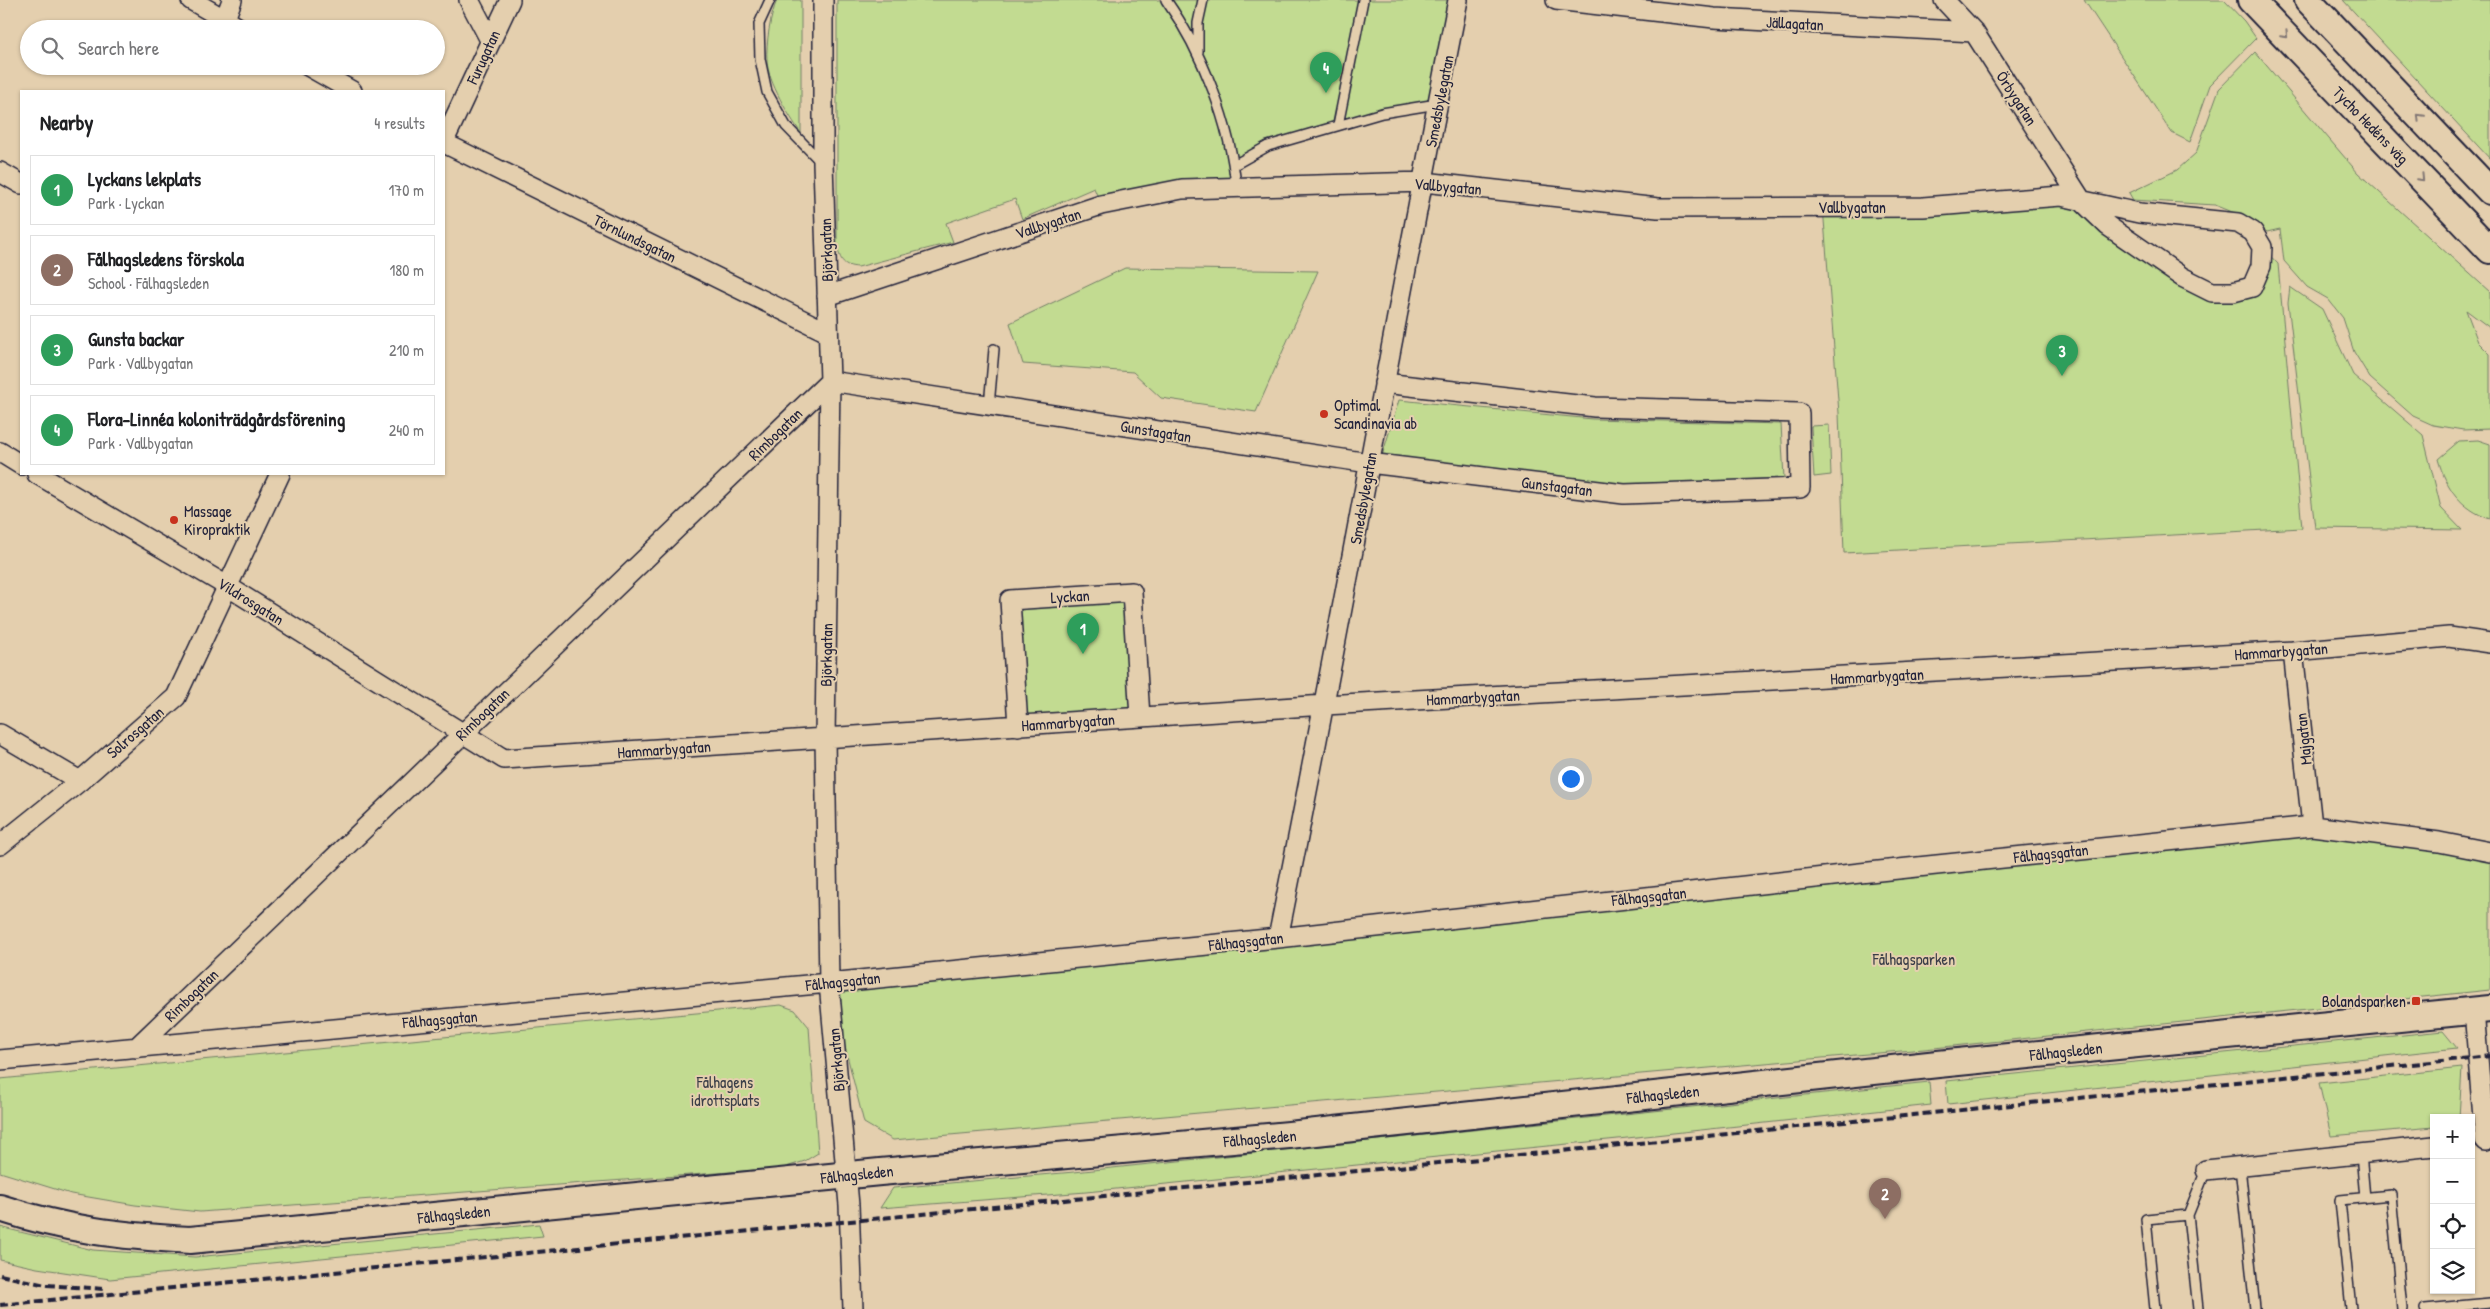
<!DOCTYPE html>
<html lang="en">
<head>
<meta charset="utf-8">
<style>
	body { margin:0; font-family:"Patrick Hand",sans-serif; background:#f2f2f2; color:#202124 }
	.controls { position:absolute; right:15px; bottom:15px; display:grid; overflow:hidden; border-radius:0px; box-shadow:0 1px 4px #0004 }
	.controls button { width:45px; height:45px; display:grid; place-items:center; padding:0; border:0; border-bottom:1px solid #e0e0e0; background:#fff; color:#202124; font:25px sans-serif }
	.you { position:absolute; left:1570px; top:778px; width:18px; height:18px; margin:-12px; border:4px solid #fff; border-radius:50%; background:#1a73e8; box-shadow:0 0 0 8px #1a73e833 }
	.badge { display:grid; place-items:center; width:32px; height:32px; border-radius:50%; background:#c8321e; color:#fff; font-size:16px; font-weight:700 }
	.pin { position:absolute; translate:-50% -41px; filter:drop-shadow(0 1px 2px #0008) }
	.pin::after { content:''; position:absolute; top:26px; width:18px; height:15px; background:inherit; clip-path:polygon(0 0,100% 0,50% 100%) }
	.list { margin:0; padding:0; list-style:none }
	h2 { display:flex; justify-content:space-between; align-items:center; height:65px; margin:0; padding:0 20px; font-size:21px }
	h2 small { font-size:16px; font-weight:400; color:#757577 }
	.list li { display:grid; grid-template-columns:32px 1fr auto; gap:15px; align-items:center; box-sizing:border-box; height:70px; margin:0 10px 10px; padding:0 10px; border:1px solid #e0e0e0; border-radius:0px }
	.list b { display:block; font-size:19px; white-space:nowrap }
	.list p { margin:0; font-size:16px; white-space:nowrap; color:#757577 }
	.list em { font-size:16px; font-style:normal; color:#757577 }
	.icon { flex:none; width:28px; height:28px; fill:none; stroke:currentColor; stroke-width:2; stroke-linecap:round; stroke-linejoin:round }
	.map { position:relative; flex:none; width:2490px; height:1309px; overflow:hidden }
	.search { position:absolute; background:#fff; box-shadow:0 1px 4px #0004; left:20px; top:20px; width:425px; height:55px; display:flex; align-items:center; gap:12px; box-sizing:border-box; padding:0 18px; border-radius:28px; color:#757577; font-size:19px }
	.panel { position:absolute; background:#fff; box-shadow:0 1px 4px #0004; left:20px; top:90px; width:425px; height:385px; border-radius:0px }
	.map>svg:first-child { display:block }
	.green { fill:#c2db91; stroke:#727e66 }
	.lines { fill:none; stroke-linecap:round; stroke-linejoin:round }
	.service-casing { stroke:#22223b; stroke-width:12 }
	.minor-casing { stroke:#22223b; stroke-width:22 }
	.secondary-casing { stroke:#22223b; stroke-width:30 }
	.service { stroke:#e4cfae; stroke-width:9 }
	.minor { stroke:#e4cfae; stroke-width:19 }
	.secondary { stroke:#e4cfae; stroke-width:26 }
	.rail { stroke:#22223b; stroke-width:4; stroke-dasharray:8 4; stroke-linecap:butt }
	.oneway { stroke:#837874 }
	.poi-dot { fill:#c8321e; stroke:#e4cfae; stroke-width:2 }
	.labels { text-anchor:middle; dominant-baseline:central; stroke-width:4; stroke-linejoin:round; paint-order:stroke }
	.street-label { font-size:16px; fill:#22223b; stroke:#e4cfae }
	.poi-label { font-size:16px; fill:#22223b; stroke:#e4cfae; text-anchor:start }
	.park-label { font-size:16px; fill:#3a3e48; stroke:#e4cfae }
</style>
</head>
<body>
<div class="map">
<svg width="2490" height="1309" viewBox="0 0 2490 1309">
	<rect width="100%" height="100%" fill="#e4cfae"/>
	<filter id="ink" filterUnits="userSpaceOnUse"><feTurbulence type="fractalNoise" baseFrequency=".02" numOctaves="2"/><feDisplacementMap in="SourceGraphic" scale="10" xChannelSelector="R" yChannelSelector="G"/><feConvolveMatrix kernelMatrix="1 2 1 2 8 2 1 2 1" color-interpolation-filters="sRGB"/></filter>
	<g filter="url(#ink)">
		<path class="green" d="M777,0H801V133C789,116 768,82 767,61C766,42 770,17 777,0Z
			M837,0H1458L1437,104L1382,113L1268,146L1234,165L1236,187L1101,205L1094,188L1022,219L1015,199L946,223L953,242L858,267C843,266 841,261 837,247Z
			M2084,0H2224L2244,21L2256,38L2210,85L2190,142L2172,133Z
			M2343,0H2490V159Z
			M2255,52L2358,173L2490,292V328L2466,310L2478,342L2490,354V429L2463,430L2433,425L2413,416L2370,378L2354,352L2343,318L2328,299L2307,287L2284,261L2280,229L2267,232L2250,219L2215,205L2133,200L2129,193L2177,170L2196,153L2219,89Z
			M2061,196L2212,292L2252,287L2262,247L2278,264L2302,528L1844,553L1839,413L1823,207Z
			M1125,268L1318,271L1256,412L1161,398L1133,372L1023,364L1010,323Z
			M2290,287L2322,309L2353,375L2423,435L2441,508L2462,530L2315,528L2288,303Z
			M1399,400L1592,419L1781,424L1784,478L1625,485L1382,456Z
			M1829,425L1831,475L1814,477L1811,426Z
			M2478,440L2490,444V519C2461,509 2446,488 2438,459L2459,441Z
			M1132,592L1140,717L1018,726L1010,600Z
			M2312,826L2490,852V990L1924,1049L893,1140L864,1123L829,983Z
			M781,1005L795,1010L809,1027L818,1153L805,1161L783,1168L200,1212L135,1205L71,1194L0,1172V1079Z
			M2443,1031L2457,1048L1948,1104L1946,1081Z
			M2462,1068L2459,1118H2434V1127L2331,1136L2319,1083Z
			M1929,1082L1931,1105L1618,1139L1086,1192L880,1208L893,1188L1074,1172Z
			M539,1224L543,1236L110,1279L37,1268L0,1260V1227L93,1250L195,1257Z"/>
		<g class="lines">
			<g class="service-casing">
				<path id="service" d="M770,0L759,24L760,59L767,92L786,126L821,162
					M1166,0C1202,51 1231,125 1236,187
					M1198,52V23L1203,0
					M1338,125L1363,0
					M1234,165L1268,146L1382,113L1437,104
					M989,406L994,349
					M2361,1154L2365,1198
					M2240,1167L2255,1309
					M2155,1309L2146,1219L2188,1215
					M2198,1309L2188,1215L2206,1170
					M2351,1309L2340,1200L2391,1195L2402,1309
					M2425,1309L2490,1303"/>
			</g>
			<g class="minor-casing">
				<path id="minor" d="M191,0L241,29
					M469,0L490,40
					M823,0V163L830,381L825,738L829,983L849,1205L853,1309
					M1556,0L1714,18L1974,32
					M225,19L232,0
					M308,66L352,91
					M444,141L510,0
					M444,143L827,332
					M0,172L21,184
					M827,296L1101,205L1182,189L1424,182L1658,208L1923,207L2061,196L2139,213L2238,223L2253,232L2262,247L2261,266L2252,287L2233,292H2212L2182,277L2108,226L2082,201L1974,32L1944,0
					M0,452L21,465
					M37,474L227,586L504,759L1325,705L2293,651L2449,637L2490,643
					M2293,651L2312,826
					M1018,726L1010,600L1132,592L1140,717
					M0,734L80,781
					M0,845L80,781L176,697L280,474
					M1278,938C1341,626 1396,312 1458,0
					M2474,1011L2485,1141
					M136,1048L830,381L1369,463L1624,494L1800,488L1799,413L1595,407L1384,383
					M0,1060L829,983L1278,938L1860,873L2312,826L2439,842L2490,852
					M2206,1170L2434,1146"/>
			</g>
			<g class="secondary-casing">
				<path id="secondary" d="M2251,0L2490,250
					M2308,0L2490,191
					M0,1208C67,1230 120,1236 190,1240L880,1172L1289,1135L1938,1064L2490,1009"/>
			</g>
			<use href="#service" class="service"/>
			<use href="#minor" class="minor"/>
			<use href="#secondary" class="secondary"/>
			<path class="rail" d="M0,1275L46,1285L104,1289
				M0,1305L1571,1150L2490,1056"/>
		</g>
		<defs><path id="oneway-chevron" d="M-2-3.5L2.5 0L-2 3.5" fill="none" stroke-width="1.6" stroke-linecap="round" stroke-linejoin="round" transform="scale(1.25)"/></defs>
		<g class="oneway">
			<use href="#oneway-chevron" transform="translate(2285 35) rotate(46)"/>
			<use href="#oneway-chevron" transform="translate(2420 117) rotate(-134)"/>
			<use href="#oneway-chevron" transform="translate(2421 178) rotate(46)"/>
		</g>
	</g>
	<g class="poi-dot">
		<circle cx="1324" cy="414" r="5"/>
		<circle cx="174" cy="520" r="5"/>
		<rect x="2411" y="996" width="10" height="10" rx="2.5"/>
	</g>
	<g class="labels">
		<g class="street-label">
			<text transform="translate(1795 23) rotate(3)">Jällagatan</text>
			<text transform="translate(483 57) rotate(-65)">Furugatan</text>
			<text transform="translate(2017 98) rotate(57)">Örbygatan</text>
			<text transform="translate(1439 101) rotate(-79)">Smedsbylegatan</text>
			<text transform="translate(2371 125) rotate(46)">Tycho Hedéns väg</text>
			<text transform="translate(1448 186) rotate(5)">Vallbygatan</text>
			<text x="1852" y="207">Vallbygatan</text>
			<text transform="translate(1048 223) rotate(-18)">Vallbygatan</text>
			<text transform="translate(635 238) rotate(26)">Törnlundsgatan</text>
			<text transform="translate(826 250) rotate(-92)">Björkgatan</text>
			<text transform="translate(1156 431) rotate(9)">Gunstagatan</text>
			<text transform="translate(775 434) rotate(-44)">Rimbogatan</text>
			<text transform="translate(1557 486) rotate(7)">Gunstagatan</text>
			<text transform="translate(1363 498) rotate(-80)">Smedsbylegatan</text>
			<text transform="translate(1070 596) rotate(-4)">Lyckan</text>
			<text transform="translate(251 601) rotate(32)">Vildrosgatan</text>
			<text transform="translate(2281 651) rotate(-4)">Hammarbygatan</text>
			<text transform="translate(826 655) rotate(-89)">Björkgatan</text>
			<text transform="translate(1877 676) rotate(-3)">Hammarbygatan</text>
			<text transform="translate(1473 697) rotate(-3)">Hammarbygatan</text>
			<text transform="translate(482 714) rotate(-44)">Rimbogatan</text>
			<text transform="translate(1068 722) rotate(-4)">Hammarbygatan</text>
			<text transform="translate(135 732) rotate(-41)">Solrosgatan</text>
			<text transform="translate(2303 739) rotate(-96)">Majgatan</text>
			<text transform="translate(664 749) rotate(-4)">Hammarbygatan</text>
			<text transform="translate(2051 853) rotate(-6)">Fålhagsgatan</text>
			<text transform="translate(1649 896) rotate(-6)">Fålhagsgatan</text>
			<text transform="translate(1246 941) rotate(-6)">Fålhagsgatan</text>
			<text transform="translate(843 981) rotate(-6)">Fålhagsgatan</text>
			<text transform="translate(191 995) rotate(-44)">Rimbogatan</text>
			<text transform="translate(440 1019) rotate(-5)">Fålhagsgatan</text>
			<text transform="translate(2066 1051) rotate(-6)">Fålhagsleden</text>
			<text transform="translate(836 1060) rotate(-95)">Björkgatan</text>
			<text transform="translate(1663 1094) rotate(-6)">Fålhagsleden</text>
			<text transform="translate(1260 1138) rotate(-5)">Fålhagsleden</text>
			<text transform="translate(857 1174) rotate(-6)">Fålhagsleden</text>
			<text transform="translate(454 1214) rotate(-6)">Fålhagsleden</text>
		</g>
		<g class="poi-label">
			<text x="1334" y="405">Optimal<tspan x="1334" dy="18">Scandinavia ab</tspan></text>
			<text x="184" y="511">Massage<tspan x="184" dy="18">Kiropraktik</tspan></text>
			<text x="2406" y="1001" text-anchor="end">Bolandsparken</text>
		</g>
		<g class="park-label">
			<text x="1914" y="959">Fålhagsparken</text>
			<text x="725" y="1082">Fålhagens<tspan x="725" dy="18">idrottsplats</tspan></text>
		</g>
	</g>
</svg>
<div class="controls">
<button>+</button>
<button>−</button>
<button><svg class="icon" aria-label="locate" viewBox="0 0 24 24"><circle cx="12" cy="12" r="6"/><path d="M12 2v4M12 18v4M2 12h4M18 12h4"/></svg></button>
<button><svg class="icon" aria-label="layers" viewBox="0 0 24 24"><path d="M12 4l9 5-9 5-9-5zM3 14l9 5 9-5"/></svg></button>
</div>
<div class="you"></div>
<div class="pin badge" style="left:1083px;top:654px;background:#2e9e5b">1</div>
<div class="pin badge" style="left:1885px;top:1219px;background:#8d6e63">2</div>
<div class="pin badge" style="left:2062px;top:376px;background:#2e9e5b">3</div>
<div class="pin badge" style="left:1326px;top:93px;background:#2e9e5b">4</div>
<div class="search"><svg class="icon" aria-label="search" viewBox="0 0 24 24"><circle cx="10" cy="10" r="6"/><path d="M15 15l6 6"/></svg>Search here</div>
<section class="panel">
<h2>Nearby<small>4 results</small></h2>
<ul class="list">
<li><span class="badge" style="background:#2e9e5b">1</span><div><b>Lyckans lekplats</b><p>Park · Lyckan</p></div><em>170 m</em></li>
<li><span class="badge" style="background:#8d6e63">2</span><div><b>Fålhagsledens förskola</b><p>School · Fålhagsleden</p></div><em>180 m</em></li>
<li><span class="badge" style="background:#2e9e5b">3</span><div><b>Gunsta backar</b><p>Park · Vallbygatan</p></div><em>210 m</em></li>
<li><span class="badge" style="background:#2e9e5b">4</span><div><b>Flora-Linnéa koloniträdgårdsförening</b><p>Park · Vallbygatan</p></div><em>240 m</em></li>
</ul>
</section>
</div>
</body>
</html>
